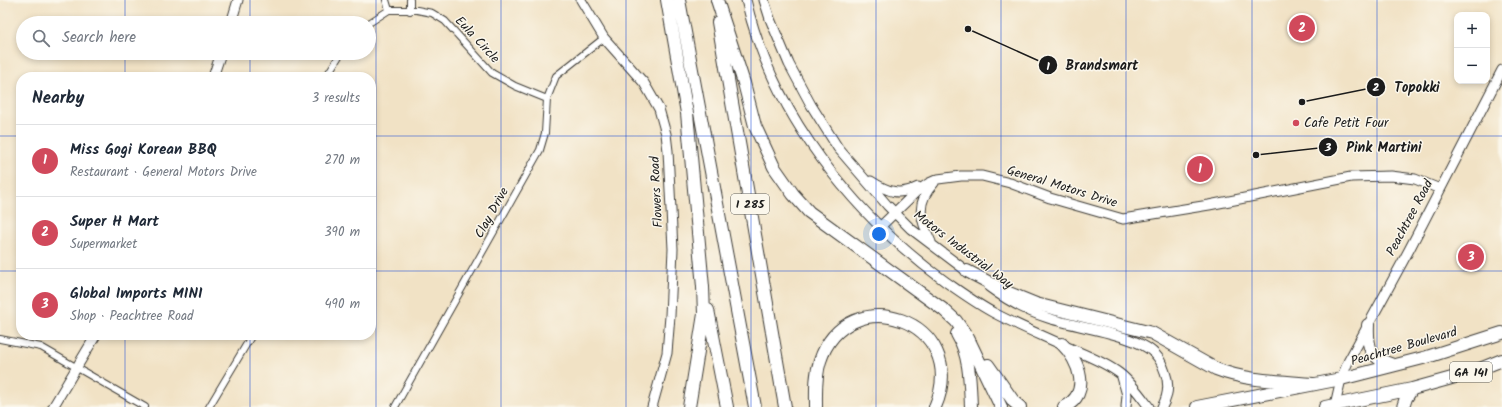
<!DOCTYPE html>
<html lang="en">
<head>
<meta charset="utf-8">
<style>
	body { margin:0; font-family:Kalam,sans-serif; background:#f6f6f7; color:#1f2937 }
	.controls { position:absolute; right:12px; top:12px; display:grid; overflow:hidden; border-radius:8px; box-shadow:0 2px 6px #0003 }
	.controls button { width:36px; height:36px; display:grid; place-items:center; padding:0; border:0; border-bottom:1px solid #e0e1e3; background:#fff; color:#1f2937; font:20px sans-serif }
	.you { position:absolute; left:879px; top:234px; width:14px; height:14px; margin:-10px; border:3px solid #fff; border-radius:50%; background:#1a73e8; box-shadow:0 0 0 6px #1a73e833 }
	.badge { display:grid; place-items:center; width:26px; height:26px; border-radius:50%; background:#d1495b; color:#fff; font-size:13px; font-weight:700 }
	.pin { position:absolute; translate:-50% -50%; border:2px solid #fff; box-shadow:0 1px 4px #0006 }
	.list { margin:0; padding:0; list-style:none }
	h2 { display:flex; justify-content:space-between; align-items:center; height:52px; margin:0; padding:0 16px; font-size:17px }
	h2 small { font-size:13px; font-weight:400; color:#747a83 }
	.list li { display:grid; grid-template-columns:26px 1fr auto; gap:12px; align-items:center; box-sizing:border-box; height:72px; padding:0 16px; border-top:1px solid #e0e1e3 }
	.list b { display:block; font-size:15px; white-space:nowrap }
	.list p { margin:0; font-size:13px; white-space:nowrap; color:#747a83 }
	.list em { font-size:13px; font-style:normal; color:#747a83 }
	.icon { flex:none; width:22px; height:22px; fill:none; stroke:currentColor; stroke-width:2; stroke-linecap:round; stroke-linejoin:round }
	.map { position:relative; flex:none; width:1502px; height:407px; overflow:hidden }
	.search { position:absolute; background:#fff; box-shadow:0 2px 6px #0003; left:16px; top:16px; width:360px; height:44px; display:flex; align-items:center; gap:10px; box-sizing:border-box; padding:0 14px; border-radius:22px; color:#747a83; font-size:15px }
	.panel { position:absolute; background:#fff; box-shadow:0 2px 6px #0003; left:16px; top:72px; width:360px; height:268px; border-radius:16px }
	.map>svg:first-child { display:block }
	.lines { fill:none; stroke-linecap:round; stroke-linejoin:round }
	.street-casing { stroke:#3c3a35; stroke-width:8 }
	.secondary-casing { stroke:#3c3a35; stroke-width:11 }
	.highway-casing { stroke:#3c3a35; stroke-width:14 }
	.street { stroke:#fff; stroke-width:6 }
	.secondary { stroke:#fff; stroke-width:9 }
	.highway { stroke:#fff; stroke-width:12 }
	.grid { fill:none; stroke:#1d4ed8; stroke-width:1; stroke-opacity:0.55 }
	.poi-dot { fill:#d1495b; stroke:#fbf7ec; stroke-width:1.5 }
	.labels { text-anchor:middle; dominant-baseline:central; stroke-width:3; stroke-linejoin:round; paint-order:stroke }
	.shield { fill:#fbf7ec; stroke:#5f5e5a; stroke-width:1 }
	.shield-label { font-size:12px; font-weight:bold; fill:#1c1c1c }
	.street-label { font-size:13px; fill:#1c1c1c; stroke:#fbf7ec }
	.poi-label { font-size:13px; fill:#1c1c1c; stroke:#fbf7ec; text-anchor:start }
	.leader { fill:none; stroke:#1c1c1c; stroke-width:1.5 }
	.callout-dot { fill:#1c1c1c; stroke:#fbf7ec; stroke-width:1.5 }
	.mark-label { font-size:12px; text-anchor:middle; font-weight:bold; fill:#fff }
	.callout-label { font-size:14px; text-anchor:middle; font-weight:bold; fill:#1c1c1c; stroke:#fbf7ec; stroke-width:3; stroke-linejoin:round; paint-order:stroke }
</style>
</head>
<body>
<div class="map">
<svg width="1502" height="407" viewBox="0 0 1502 407">
	<rect width="100%" height="100%" fill="#fbf7ec"/>
	<filter id="ink" filterUnits="userSpaceOnUse"><feTurbulence type="fractalNoise" baseFrequency=".025" numOctaves="2"/><feDisplacementMap in="SourceGraphic" scale="8" xChannelSelector="R" yChannelSelector="G"/><feConvolveMatrix kernelMatrix="1 2 1 2 8 2 1 2 1" color-interpolation-filters="sRGB"/></filter>
	<filter id="wash" filterUnits="userSpaceOnUse"><feTurbulence type="fractalNoise" baseFrequency=".012" numOctaves="4" result="noise"/><feDisplacementMap in="SourceGraphic" scale="16" xChannelSelector="R" yChannelSelector="G"/><feGaussianBlur stdDeviation="0.9" result="paint"/><feColorMatrix in="noise" values="0 0 0 0 0 0 0 0 0 0 0 0 0 0 0 0 0 1.4 0 .05"/><feComposite in="paint" operator="in"/></filter>
	<g filter="url(#wash)">
		<rect width="100%" height="100%" fill="#f1e2c5"/>
	</g>
	<g filter="url(#ink)">
		<g class="lines">
			<g class="street-casing">
				<path id="street" d="M386,0L389,10
					M410,11V0
					M369,23L389,10H417L432,13L445,21L492,73L515,86L547,99
					M326,77L341,53
					M0,339L41,347L145,407
					M209,407L252,335
					M395,407L540,150L545,133L547,99L556,76L604,38"/>
			</g>
			<g class="secondary-casing">
				<path id="secondary" d="M581,0L604,38L644,83L659,109L666,134L668,151L673,249L670,316L667,353L652,407
					M746,0C772,113 853,215 946,282C962,293 977,304 994,313C1017,325 1041,335 1065,346C1083,354 1103,361 1119,373C1131,382 1140,395 1149,407
					M764,0L770,19L789,64L811,105L838,148L887,205L911,229L972,275
					M231,23L238,0
					M213,77L221,53
					M871,181C888,192 899,196 918,187
					M880,227L916,192L929,183L938,179L961,176H982L1010,183L1050,198L1123,219L1209,205L1351,177L1391,176L1415,179L1440,189
					M931,242C920,219 915,203 934,183
					M989,287C1008,301 1026,311 1048,318C1076,327 1136,334 1155,354C1160,359 1163,366 1165,372C1170,385 1168,396 1162,407
					M1122,377L1127,395L1126,407
					M1335,405L1341,379L1348,362L1409,250L1502,70
					M53,407L96,335"/>
			</g>
			<g class="highway-casing">
				<path id="highway" d="M667,0L687,113L703,287L704,314L689,407
					M679,0L755,407
					M717,0L744,83L755,126L774,167L793,194L809,212L944,310L956,321L968,338L1001,407
					M718,22L785,407
					M967,271L1009,293L1036,304L1152,333L1216,369C1246,381 1280,381 1313,384
					M708,310L727,407
					M1368,325C1367,348 1370,358 1393,365
					M957,334C970,355 970,383 971,407
					M1062,344C1079,360 1092,394 1064,407
					M988,365L1014,402L1020,407
					M816,407C816,392 815,376 820,361C847,278 972,320 935,407
					M1197,407L1341,379L1427,357L1502,333
					M1325,407L1412,389L1470,373L1502,360
					M1403,407L1406,398L1412,389"/>
			</g>
			<use href="#street" class="street"/>
			<use href="#secondary" class="secondary"/>
			<use href="#highway" class="highway"/>
		</g>
	</g>
	<path class="grid" d="M125,0V23M250,0V23M376,0V407M501,0V407M626,0V407M751,0V407M876,0V407M1001,0V407M1126,0V407M1252,0V407M1377,0V407M125,53V77M250,53V77M0,136H21M371,136H1502M0,271H21M371,271H1502M125,335V407M250,335V407"/>
	<circle class="poi-dot" cx="1296" cy="123" r="4"/>
	<g class="labels">
		<g class="shield">
			<rect x="731" y="194" width="38" height="20" rx="3"/>
			<rect x="1450" y="362" width="42" height="20" rx="3"/>
		</g>
		<g class="shield-label">
			<text x="750" y="204">I 285</text>
			<text x="1471" y="372">GA 141</text>
		</g>
		<g class="street-label">
			<text transform="translate(477 40) rotate(47)">Eula Circle</text>
			<text transform="translate(1062 187) rotate(17)">General Motors Drive</text>
			<text transform="translate(657 192) rotate(-93)">Flowers Road</text>
			<text transform="translate(492 213) rotate(-61)">Clay Drive</text>
			<text transform="translate(1410 218) rotate(-62)">Peachtree Road</text>
			<text transform="translate(963 250) rotate(37)">Motors Industrial Way</text>
			<text transform="translate(1404 347) rotate(-16)">Peachtree Boulevard</text>
		</g>
		<g class="poi-label">
			<text x="1304" y="123">Cafe Petit Four</text>
		</g>
	</g>
	<path class="leader" d="M968 29L1048 65M1302 102L1376 87M1256 155L1328 147"/>
	<g class="callout-dot">
		<circle cx="968" cy="29" r="4"/>
		<circle cx="1302" cy="102" r="4"/>
		<circle cx="1256" cy="155" r="4"/>
		<circle cx="1048" cy="65" r="10"/>
		<circle cx="1376" cy="87" r="10"/>
		<circle cx="1328" cy="147" r="10"/>
	</g>
	<g class="mark-label">
		<text x="1048" y="70">1</text>
		<text x="1376" y="91">2</text>
		<text x="1328" y="151">3</text>
	</g>
	<g class="callout-label">
		<text x="1102" y="70">Brandsmart</text>
		<text x="1417" y="92">Topokki</text>
		<text x="1384" y="152">Pink Martini</text>
	</g>
</svg>
<div class="controls">
<button>+</button>
<button>−</button>
</div>
<div class="you"></div>
<div class="pin badge" style="left:1200px;top:169px">1</div>
<div class="pin badge" style="left:1302px;top:28px">2</div>
<div class="pin badge" style="left:1471px;top:257px">3</div>
<div class="search"><svg class="icon" aria-label="search" viewBox="0 0 24 24"><circle cx="10" cy="10" r="6"/><path d="M15 15l6 6"/></svg>Search here</div>
<section class="panel">
<h2>Nearby<small>3 results</small></h2>
<ul class="list">
<li><span class="badge">1</span><div><b>Miss Gogi Korean BBQ</b><p>Restaurant · General Motors Drive</p></div><em>270 m</em></li>
<li><span class="badge">2</span><div><b>Super H Mart</b><p>Supermarket</p></div><em>390 m</em></li>
<li><span class="badge">3</span><div><b>Global Imports MINI</b><p>Shop · Peachtree Road</p></div><em>490 m</em></li>
</ul>
</section>
</div>
</body>
</html>
